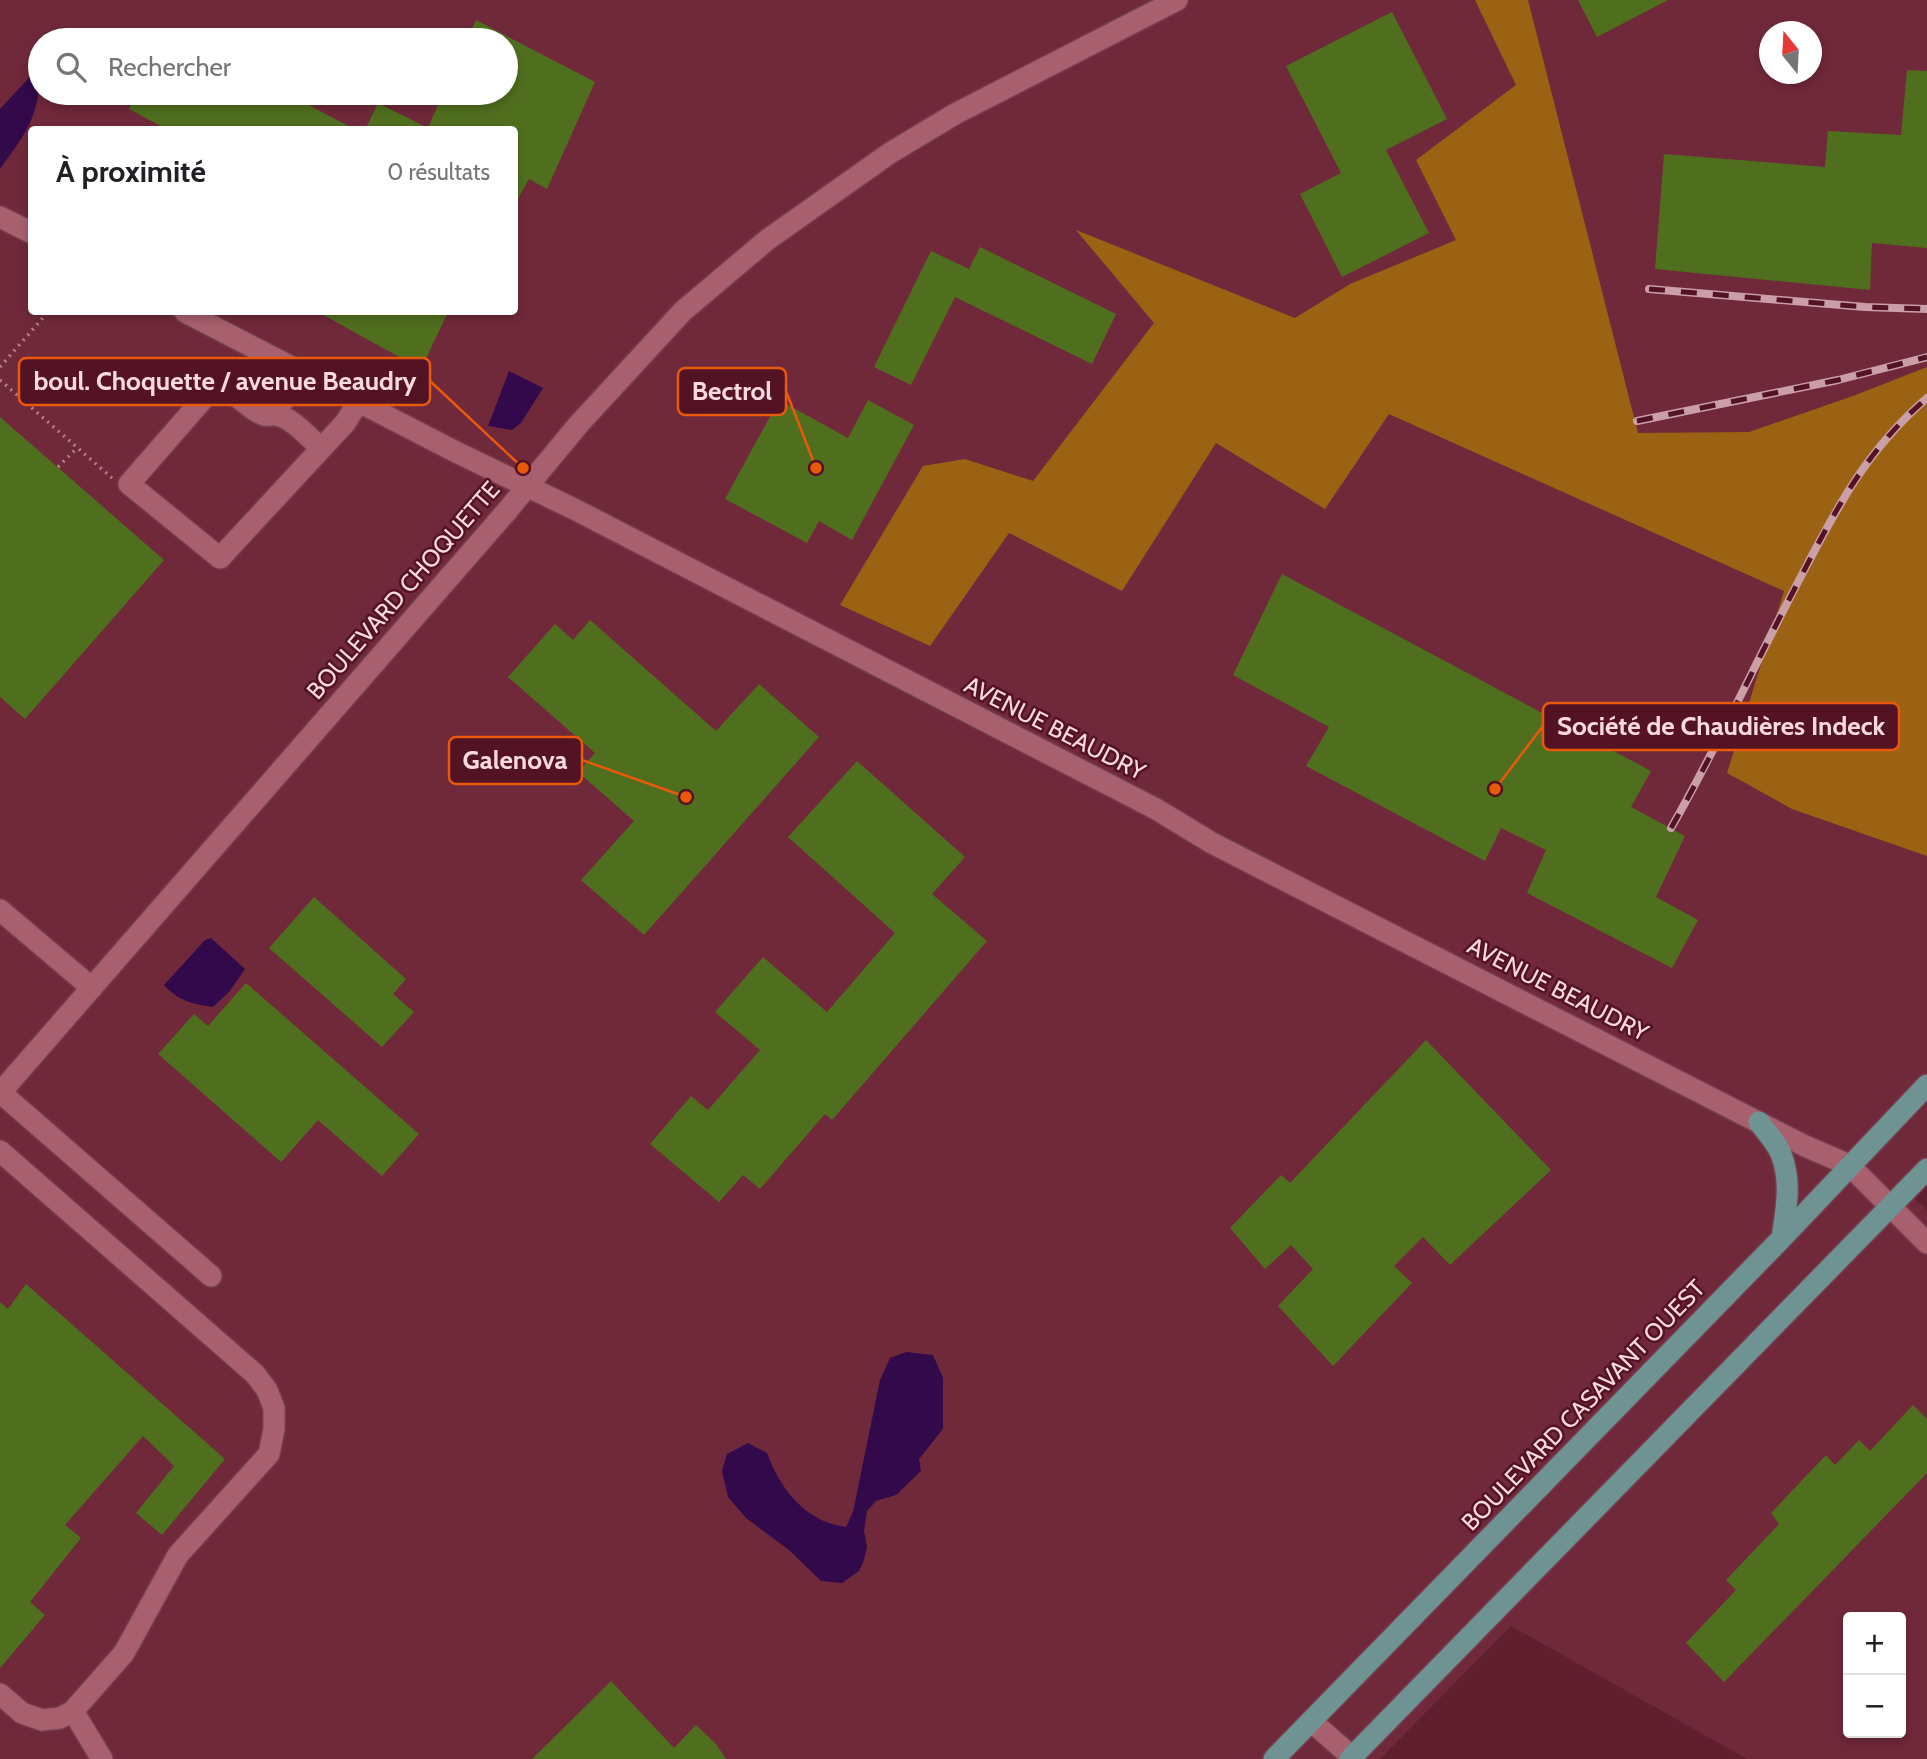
<!DOCTYPE html>
<html lang="fr">
<head>
<meta charset="utf-8">
<style>
	body { margin:0; font-family:Cabin,sans-serif; background:#f2f2f2; color:#202124 }
	.controls { position:absolute; right:21px; bottom:21px; display:grid; overflow:hidden; border-radius:7px; box-shadow:0 4px 10px #0003 }
	.controls button { width:63px; height:63px; display:grid; place-items:center; padding:0; border:0; border-bottom:2px solid #e0e0e0; background:#fff; color:#202124; font:35px sans-serif }
	.compass { position:absolute; left:1759px; top:21px; width:63px; height:63px; border-radius:50%; background:#fff; box-shadow:0 4px 10px #0003; rotate:342deg }
	.list { margin:0; padding:0; list-style:none }
	h2 { display:flex; justify-content:space-between; align-items:center; height:91px; margin:0; padding:0 28px; font-size:30px }
	h2 small { font-size:23px; font-weight:400; color:#757577 }
	.icon { flex:none; width:38px; height:38px; fill:none; stroke:currentColor; stroke-width:2; stroke-linecap:round; stroke-linejoin:round }
	.map { position:relative; flex:none; width:1927px; height:1759px; overflow:hidden }
	.search { position:absolute; background:#fff; box-shadow:0 4px 10px #0003; left:28px; top:28px; width:490px; height:77px; display:flex; align-items:center; gap:18px; box-sizing:border-box; padding:0 24px; border-radius:38px; color:#757577; font-size:26px }
	.panel { position:absolute; background:#fff; box-shadow:0 4px 10px #0003; left:28px; top:126px; width:490px; height:189px; border-radius:7px }
	.map>svg:first-child { display:block }
	.built { fill:#70293a; fill-rule:evenodd }
	.forest { fill:#9b6213 }
	.water { fill:#32094b }
	.building { fill:#506f1e }
	.lines { fill:none; stroke-linecap:round; stroke-linejoin:round }
	.minor-casing { stroke:#753e4f; stroke-width:24 }
	.major-casing { stroke:#753e4f; stroke-width:24 }
	.path { stroke:#b1828c; stroke-width:3.5; stroke-dasharray:2 5; stroke-linecap:butt }
	.minor { stroke:#a8606e; stroke-width:21 }
	.major { stroke:#6f9293; stroke-width:21 }
	.rail-casing { stroke:#ca9fa8; stroke-width:8 }
	.rail { stroke:#531325; stroke-width:5; stroke-dasharray:16; stroke-linecap:butt }
	.labels { text-anchor:middle; dominant-baseline:central; stroke-width:5; stroke-linejoin:round; paint-order:stroke }
	.street-label { font-size:24px; fill:#fbdadf; stroke:#531325 }
	.leader { fill:none; stroke:#e8590c; stroke-width:2.5 }
	.callout-dot { fill:#e8590c; stroke:#531325; stroke-width:2.5 }
	.callout { fill:#531325; stroke:#e8590c; stroke-width:2.5 }
	.callout-label { font-size:26px; text-anchor:middle; font-weight:bold; fill:#fbdadf }
</style>
</head>
<body>
<div class="map">
<svg width="1927" height="1759" viewBox="0 0 1927 1759">
	<rect width="100%" height="100%" fill="#5f1f2f"/>
	<path class="built" d="M0,0H1927V1178L1911,1195L1927,1210V1759H1747L1511,1626L1380,1759H0ZM1770,32H1812V74H1770ZM40,40H506V93H40ZM32,130H514V312H32ZM1848,1617H1901V1733H1848Z"/>
	<path class="forest" d="M1475,0H1528L1638,433L1749,432L1853,396L1927,367V856L1792,809L1727,773L1784,591L1389,414L1325,509L1216,443L1122,591L1009,533L930,646L840,605L923,466L965,459L1033,481L1154,323L1076,230L1295,318L1350,284L1456,240L1416,160L1516,85Z"/>
	<path class="water" d="M40,66C40,116 28,130 0,169V109Z
		M509,371L543,388L521,423L512,430L488,426Z
		M211,938L245,969L229,992L213,1007C193,1004 178,1001 164,985L205,940Z
		M906,1352L933,1355L943,1378V1429L919,1459L921,1471L896,1495L876,1501L867,1511L864,1531L867,1547L864,1560L859,1571L842,1583L821,1581L789,1550L746,1518L728,1497L722,1471L727,1454L748,1443L767,1453C780,1489 806,1522 846,1527L853,1512L880,1380L890,1358Z"/>
	<path class="building" d="M1578,0H1668L1597,37Z
		M1392,12L1447,119L1386,150L1429,233L1342,277L1300,194L1341,173L1286,66Z
		M476,20L595,82L547,189L529,179L514,206V130H365L378,103L428,128L443,93H506V40H467Z
		M1907,70L1927,71V248L1872,243L1870,290L1655,269L1664,154L1825,167L1828,131L1901,135Z
		M136,93H286L356,130H168L129,109Z
		M980,247L1116,314L1092,364L955,297L911,385L874,367L931,251L969,269Z
		M318,312H448L421,369Z
		M779,400L848,438L868,400L914,425L852,540L819,521L807,543L725,499Z
		M0,417L164,560L25,719L0,697Z
		M1282,574L1651,771L1631,807L1685,836L1656,897L1698,920L1672,968L1527,893L1546,850L1501,828L1485,861L1306,766L1329,727L1233,675Z
		M590,620L716,731L759,684L819,737L644,935L581,880L634,821L578,772L595,753L508,677L555,624L573,640Z
		M857,761L965,857L932,894L987,941L832,1120L825,1114L760,1189L743,1175L719,1202L650,1144L691,1096L708,1110L760,1050L715,1012L763,957L827,1012L895,933L788,837Z
		M314,897L406,979L393,994L414,1012L382,1047L269,948Z
		M246,983L419,1134L382,1176L318,1120L281,1162L158,1054L194,1014L208,1026Z
		M1426,1040L1551,1170L1450,1265L1423,1237L1394,1266L1412,1283L1333,1366L1278,1306L1313,1269L1291,1245L1265,1269L1230,1228L1281,1175L1290,1183Z
		M26,1284L225,1459L162,1535L136,1513L174,1466L143,1436L65,1525L81,1538L30,1602L45,1615L0,1668V1302L8,1309Z
		M1913,1405L1927,1419V1473L1724,1682L1686,1643L1736,1590L1726,1580L1779,1524L1771,1513L1826,1455L1835,1465L1859,1440L1870,1451Z
		M611,1681L674,1748L696,1725L716,1744L726,1759H532Z"/>
	<g class="lines">
		<g class="minor-casing">
			<path id="minor" d="M0,217L32,233
				M185,312L456,452L574,509L1156,809L1212,843L1805,1146L1849,1165L1927,1243
				M265,415L284,400L299,371
				M321,448C309,438 292,417 276,415C272,414 268,416 264,415C245,409 233,383 210,391L129,484L220,558L345,423L359,401
				M0,910L92,988
				M0,1092L211,1276
				M0,1093L507,511L578,425L683,311L767,240L890,153L955,114L1177,0
				M0,1151L255,1374L267,1390L274,1408V1429L269,1454L178,1555L124,1653L73,1711L60,1718L42,1720L22,1713L0,1694
				M73,1711L102,1759
				M1311,1721L1352,1757"/>
		</g>
		<g class="major-casing">
			<path id="major" d="M1759,1122C1766,1132 1777,1143 1781,1154C1792,1182 1786,1210 1782,1238
				M1274,1759L1782,1238L1927,1085
				M1350,1759L1927,1169"/>
		</g>
		<path class="path" d="M0,367L48,312
			M0,380L112,478
			M58,467L77,448"/>
		<use href="#minor" class="minor"/>
		<use href="#major" class="major"/>
		<g class="rail-casing">
			<path id="rail" d="M1649,289L1865,307L1927,309
				M1637,421L1838,380L1927,357
				M1671,828C1716,750 1753,668 1795,588C1833,515 1863,453 1927,398"/>
		</g>
		<use href="#rail" class="rail"/>
	</g>
	<g class="labels">
		<g class="street-label">
			<text transform="translate(403 590) rotate(-49)">BOULEVARD CHOQUETTE</text>
			<text transform="translate(1055 728) rotate(27)">AVENUE BEAUDRY</text>
			<text transform="translate(1558 989) rotate(27)">AVENUE BEAUDRY</text>
			<text transform="translate(1583 1405) rotate(-46)">BOULEVARD CASAVANT OUEST</text>
		</g>
	</g>
	<path class="leader" d="M523 468L430 381M816 468L786 391M1495 789L1543 726M686 797L582 760"/>
	<g class="callout-dot">
		<circle cx="523" cy="468" r="7"/>
		<circle cx="816" cy="468" r="7"/>
		<circle cx="1495" cy="789" r="7"/>
		<circle cx="686" cy="797" r="7"/>
	</g>
	<g class="callout">
		<rect x="19" y="358" width="411" height="47" rx="7"/>
		<rect x="678" y="368" width="108" height="47" rx="7"/>
		<rect x="1543" y="703" width="356" height="47" rx="7"/>
		<rect x="449" y="737" width="133" height="47" rx="7"/>
	</g>
	<g class="callout-label">
		<text x="225" y="390">boul. Choquette / avenue Beaudry</text>
		<text x="732" y="400">Bectrol</text>
		<text x="1721" y="735">Société de Chaudières Indeck</text>
		<text x="515" y="769">Galenova</text>
	</g>
</svg>
<div class="controls">
<button>+</button>
<button>−</button>
</div>
<svg class="compass" viewBox="-18 -18 36 36"><path d="M0-13l5 13h-10z" fill="#e53935"/><path d="M0 13l5-13h-10z" fill="#757577"/></svg>
<div class="search"><svg class="icon" aria-label="search" viewBox="0 0 24 24"><circle cx="10" cy="10" r="6"/><path d="M15 15l6 6"/></svg>Rechercher</div>
<section class="panel">
<h2>À proximité<small>0 résultats</small></h2>
<ul class="list">
</ul>
</section>
</div>
</body>
</html>
